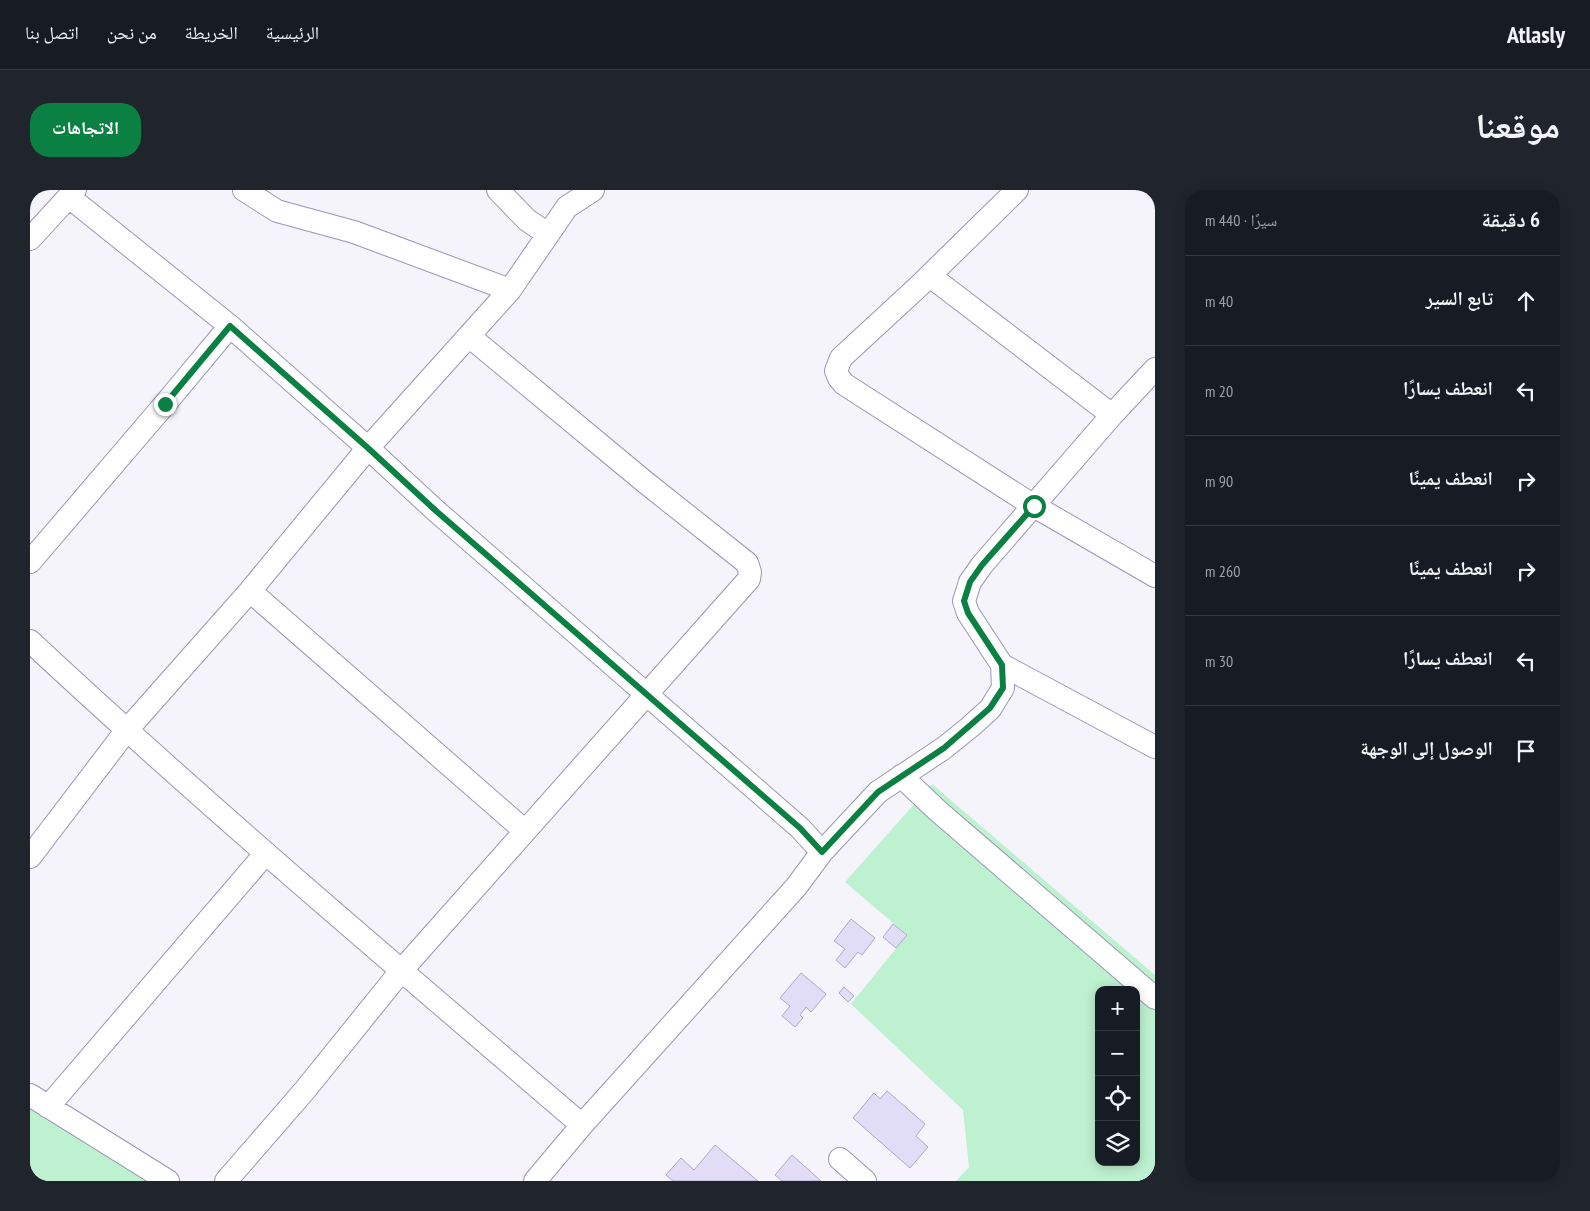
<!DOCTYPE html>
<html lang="ar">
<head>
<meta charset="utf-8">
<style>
	body { margin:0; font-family:"PT Sans Narrow","Noto Naskh Arabic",sans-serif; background:#20242c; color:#f1f3f6; direction:rtl }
	.controls { position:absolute; right:15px; bottom:15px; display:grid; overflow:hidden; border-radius:10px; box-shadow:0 2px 12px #0003 }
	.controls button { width:45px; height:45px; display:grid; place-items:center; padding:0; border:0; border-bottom:1px solid #363941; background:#171b24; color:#f1f3f6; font:25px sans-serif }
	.stop { position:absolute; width:15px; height:15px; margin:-11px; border:4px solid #0b8043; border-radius:50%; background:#fff }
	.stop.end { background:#0b8043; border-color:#fff; box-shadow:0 1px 5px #0008 }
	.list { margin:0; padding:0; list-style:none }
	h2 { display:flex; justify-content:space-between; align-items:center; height:65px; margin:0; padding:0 20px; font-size:21px }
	h2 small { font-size:16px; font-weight:400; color:#9ea1a6 }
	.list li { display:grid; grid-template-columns:32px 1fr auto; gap:15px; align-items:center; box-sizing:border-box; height:90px; padding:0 20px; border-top:1px solid #363941 }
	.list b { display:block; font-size:19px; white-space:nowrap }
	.list em { font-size:16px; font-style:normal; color:#9ea1a6 }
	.icon { flex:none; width:28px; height:28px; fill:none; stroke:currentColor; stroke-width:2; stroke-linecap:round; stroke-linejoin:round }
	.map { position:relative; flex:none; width:1125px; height:991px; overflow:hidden; direction:ltr; border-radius:20px }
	header { display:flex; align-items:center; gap:30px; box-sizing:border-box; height:70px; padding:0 25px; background:#171b24; border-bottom:1px solid #363941 }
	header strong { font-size:24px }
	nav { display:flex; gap:28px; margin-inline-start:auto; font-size:18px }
	.intro { display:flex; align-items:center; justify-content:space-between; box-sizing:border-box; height:120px; padding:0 30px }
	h1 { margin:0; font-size:35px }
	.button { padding:12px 22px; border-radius:20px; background:#0b8043; color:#fff; font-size:18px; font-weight:700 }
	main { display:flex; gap:30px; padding:0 30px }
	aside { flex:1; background:#171b24; border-radius:20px; box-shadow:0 2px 12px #0003 }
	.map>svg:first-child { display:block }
	.green { fill:#bef1d0; fill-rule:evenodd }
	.building { fill:#e1ddf7; stroke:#ada8ca }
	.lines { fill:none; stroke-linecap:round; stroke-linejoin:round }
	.minor-casing { stroke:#9995b6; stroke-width:24 }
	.minor { stroke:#fff; stroke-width:22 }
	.route { stroke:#0b8043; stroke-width:6 }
</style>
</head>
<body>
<header>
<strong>Atlasly</strong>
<nav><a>الرئيسية</a><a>الخريطة</a><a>من نحن</a><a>اتصل بنا</a></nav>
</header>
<div class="intro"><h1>موقعنا</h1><a class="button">الاتجاهات</a></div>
<main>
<aside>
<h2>6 دقيقة<small>سيرًا · 440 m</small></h2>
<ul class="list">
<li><svg class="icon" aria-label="ahead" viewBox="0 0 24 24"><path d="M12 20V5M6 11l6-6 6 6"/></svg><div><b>تابع السير</b></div><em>40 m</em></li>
<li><svg class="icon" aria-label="left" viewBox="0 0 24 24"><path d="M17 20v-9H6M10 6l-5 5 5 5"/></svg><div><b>انعطف يسارًا</b></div><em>20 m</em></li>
<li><svg class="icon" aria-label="right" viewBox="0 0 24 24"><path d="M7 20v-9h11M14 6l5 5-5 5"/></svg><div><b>انعطف يمينًا</b></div><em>90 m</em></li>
<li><svg class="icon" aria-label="right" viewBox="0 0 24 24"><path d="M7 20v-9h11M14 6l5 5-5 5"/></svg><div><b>انعطف يمينًا</b></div><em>260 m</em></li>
<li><svg class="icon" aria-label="left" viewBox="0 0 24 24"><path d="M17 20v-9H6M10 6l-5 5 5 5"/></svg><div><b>انعطف يسارًا</b></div><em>30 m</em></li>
<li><svg class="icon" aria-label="arrive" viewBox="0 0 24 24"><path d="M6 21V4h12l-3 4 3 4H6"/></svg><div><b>الوصول إلى الوجهة</b></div></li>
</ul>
</aside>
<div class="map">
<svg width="1125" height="991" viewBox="0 0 1125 991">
	<rect width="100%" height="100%" fill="#f5f4fb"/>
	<path class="green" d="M902,594L1125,785V991H926L939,977L933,920L821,814L877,745L815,692ZM1069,800H1106V972H1069Z
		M0,914L118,991H0Z"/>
	<path class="building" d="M821,729L845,748L832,765L828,762L815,778L806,770L815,759L804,751Z
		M863,734L877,745L866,758L853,747Z
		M771,783L796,804L781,822L776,817L770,825L773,828L765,837L752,826L760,816L750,808Z
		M814,797L824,806L818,812L809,803Z
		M857,901L895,934L886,946L898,957L880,978L823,928L844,903L850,909Z
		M685,955L728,991H643L636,985L651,968L664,980Z
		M762,965L791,991H752L745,985Z"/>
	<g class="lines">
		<g class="minor-casing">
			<path id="minor" d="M214,0L247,21L324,42L480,100
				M468,0L497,30L518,44
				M987,0L889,96L811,168L806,181L809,188L814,194L1004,316L1125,386
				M39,7L200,136L338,258L405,320L770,638L792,662L766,697L552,935L505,991
				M0,49L45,0
				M900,86L1082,225
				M0,372L135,214L200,136
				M220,401L495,641
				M0,451C179,618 366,776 552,935
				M972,475L1125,557
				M871,586L908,621L1125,808
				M792,662L848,602L914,558L940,537L960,519L973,498L972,475L938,423L934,411L940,392L952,375L1082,225L1125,179
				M0,667L96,541L220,401L338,258L480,100L537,17L563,0
				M0,905L138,991
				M18,917L236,663
				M810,969L835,991
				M196,991L275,900L371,781L719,389L720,382L717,373L615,292L439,146"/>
		</g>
		<use href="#minor" class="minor"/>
	</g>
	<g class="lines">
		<path class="route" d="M135,214L200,136L338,258L405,320L770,638L792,662L848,602L914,558L960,518L973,498L972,475L938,423L934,411L940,392L952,375L1004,316"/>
	</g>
</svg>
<div class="controls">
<button>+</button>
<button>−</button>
<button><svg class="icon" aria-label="locate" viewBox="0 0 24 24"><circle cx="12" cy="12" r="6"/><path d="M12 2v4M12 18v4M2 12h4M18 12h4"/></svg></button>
<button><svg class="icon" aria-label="layers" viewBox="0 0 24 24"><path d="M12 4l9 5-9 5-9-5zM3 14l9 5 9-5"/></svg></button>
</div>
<div class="stop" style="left:1004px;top:316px"></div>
<div class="stop end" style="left:135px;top:214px"></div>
</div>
</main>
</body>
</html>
